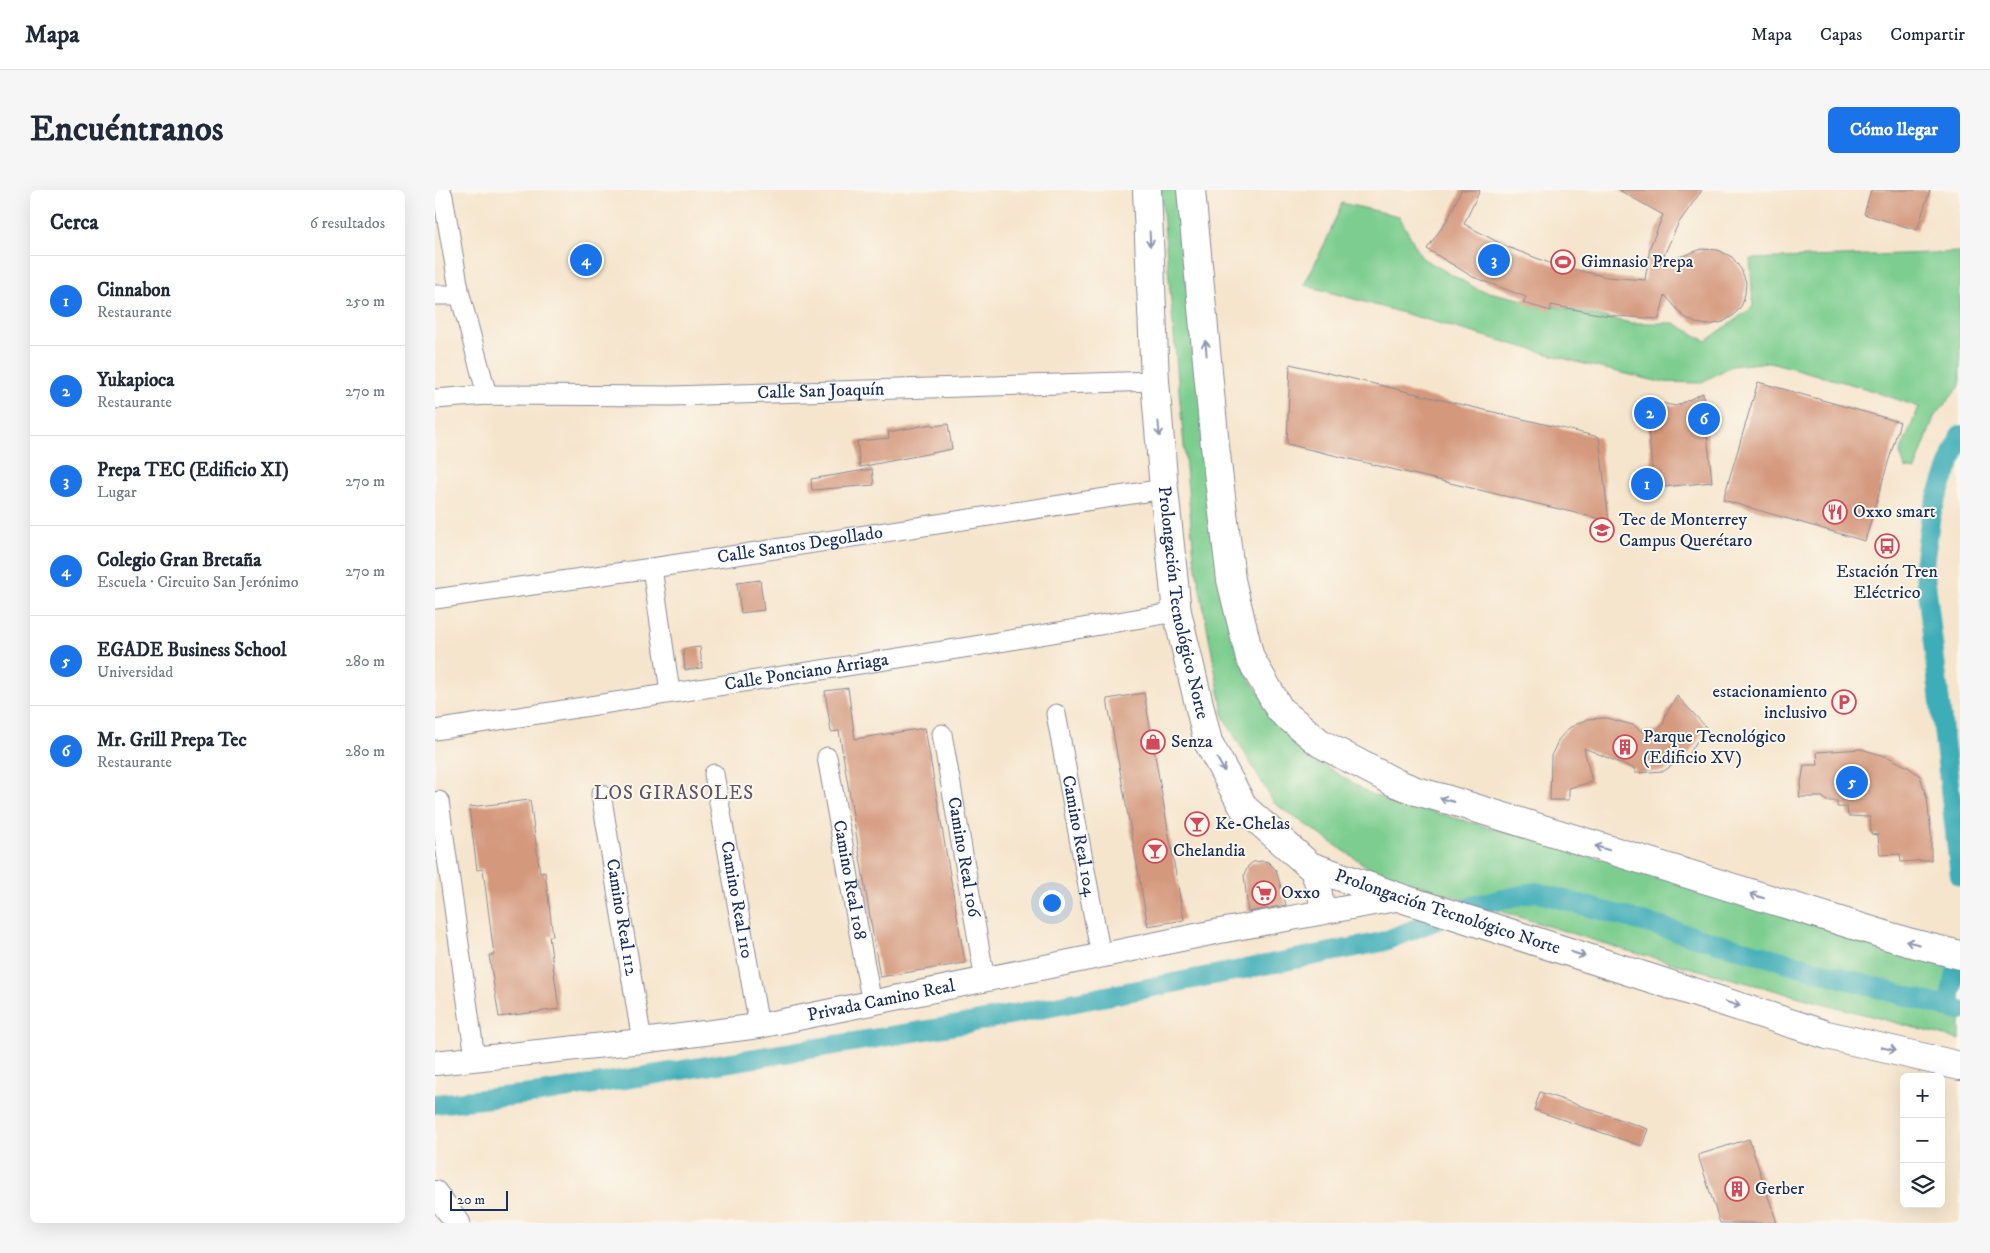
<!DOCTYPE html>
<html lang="es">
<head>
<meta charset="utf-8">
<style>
	body { margin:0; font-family:"IM FELL DW Pica",serif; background:#f6f6f7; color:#1f2937 }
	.controls { position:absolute; right:15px; bottom:15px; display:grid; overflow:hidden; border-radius:8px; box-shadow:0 5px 20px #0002 }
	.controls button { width:45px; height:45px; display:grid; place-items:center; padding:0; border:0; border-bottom:1px solid #e0e1e3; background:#fff; color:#1f2937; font:25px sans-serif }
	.scale { position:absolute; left:15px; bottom:12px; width:58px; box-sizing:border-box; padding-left:5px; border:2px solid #1b2f5e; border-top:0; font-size:14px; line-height:18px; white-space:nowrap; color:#1b2f5e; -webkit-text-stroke:4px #fbf7ec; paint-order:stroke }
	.you { position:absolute; left:616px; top:712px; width:18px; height:18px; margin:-12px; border:4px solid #fff; border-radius:50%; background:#1a73e8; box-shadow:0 0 0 8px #1a73e833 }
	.badge { display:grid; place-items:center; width:32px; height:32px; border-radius:50%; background:#1a73e8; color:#fff; font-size:16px; font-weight:700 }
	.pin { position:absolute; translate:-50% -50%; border:2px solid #fff; box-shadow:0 1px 5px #0006 }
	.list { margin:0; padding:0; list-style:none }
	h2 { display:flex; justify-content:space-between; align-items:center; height:65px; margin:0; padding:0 20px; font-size:21px }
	h2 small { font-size:16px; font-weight:400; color:#747a83 }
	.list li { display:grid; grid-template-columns:32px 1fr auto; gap:15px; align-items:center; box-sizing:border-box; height:90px; padding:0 20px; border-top:1px solid #e0e1e3 }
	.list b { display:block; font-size:19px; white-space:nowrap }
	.list p { margin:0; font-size:16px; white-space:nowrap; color:#747a83 }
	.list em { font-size:16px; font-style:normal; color:#747a83 }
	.icon { flex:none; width:28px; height:28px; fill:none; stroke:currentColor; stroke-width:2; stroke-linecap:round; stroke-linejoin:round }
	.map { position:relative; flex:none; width:1525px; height:1033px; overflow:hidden; border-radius:8px }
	header { display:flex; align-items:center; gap:30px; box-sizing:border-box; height:70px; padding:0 25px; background:#fff; border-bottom:1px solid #e0e1e3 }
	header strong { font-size:24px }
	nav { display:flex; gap:28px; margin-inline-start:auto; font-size:18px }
	.intro { display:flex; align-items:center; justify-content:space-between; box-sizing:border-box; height:120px; padding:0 30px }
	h1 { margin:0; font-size:35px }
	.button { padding:12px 22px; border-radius:8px; background:#1a73e8; color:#fff; font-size:18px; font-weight:700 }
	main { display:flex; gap:30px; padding:0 30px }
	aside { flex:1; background:#fff; border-radius:8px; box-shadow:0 5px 20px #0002 }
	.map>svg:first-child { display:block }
	.green { fill:#7bcd8f; stroke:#4b7e76 }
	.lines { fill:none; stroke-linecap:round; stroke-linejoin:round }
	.canal { stroke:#3cadb7; stroke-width:20 }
	.building { fill:#d4987d }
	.minor-casing { stroke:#888a96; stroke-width:21 }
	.tertiary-casing { stroke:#888a96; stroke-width:26 }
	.secondary-casing { stroke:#888a96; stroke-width:30 }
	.minor { stroke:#fff; stroke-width:19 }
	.tertiary { stroke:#fff; stroke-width:24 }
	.secondary { stroke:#fff; stroke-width:28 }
	.oneway { stroke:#8d97ae }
	.labels { text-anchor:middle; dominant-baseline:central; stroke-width:4; stroke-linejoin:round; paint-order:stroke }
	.poi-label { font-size:18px; fill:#1b2f5e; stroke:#fbf7ec; text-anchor:start }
	.street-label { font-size:18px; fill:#1b2f5e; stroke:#fbf7ec }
	.neighbourhood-label { font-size:19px; letter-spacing:1px; fill:#5c5469; stroke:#fbf7ec }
</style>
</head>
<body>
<header>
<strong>Mapa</strong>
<nav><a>Mapa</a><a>Capas</a><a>Compartir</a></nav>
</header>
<div class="intro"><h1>Encuéntranos</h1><a class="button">Cómo llegar</a></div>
<main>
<aside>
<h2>Cerca<small>6 resultados</small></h2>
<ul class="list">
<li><span class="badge">1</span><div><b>Cinnabon</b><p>Restaurante</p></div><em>250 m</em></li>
<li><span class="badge">2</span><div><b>Yukapioca</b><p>Restaurante</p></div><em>270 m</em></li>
<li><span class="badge">3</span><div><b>Prepa TEC (Edificio XI)</b><p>Lugar</p></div><em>270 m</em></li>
<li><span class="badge">4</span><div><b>Colegio Gran Bretaña</b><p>Escuela · Circuito San Jerónimo</p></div><em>270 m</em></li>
<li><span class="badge">5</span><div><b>EGADE Business School</b><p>Universidad</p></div><em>280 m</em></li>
<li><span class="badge">6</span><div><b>Mr. Grill Prepa Tec</b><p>Restaurante</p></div><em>280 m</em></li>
</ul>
</aside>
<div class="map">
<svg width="1525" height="1033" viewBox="0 0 1525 1033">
	<rect width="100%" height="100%" fill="#fbf7ec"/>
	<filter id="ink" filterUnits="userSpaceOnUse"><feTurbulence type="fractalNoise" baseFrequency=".02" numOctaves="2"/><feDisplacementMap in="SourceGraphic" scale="10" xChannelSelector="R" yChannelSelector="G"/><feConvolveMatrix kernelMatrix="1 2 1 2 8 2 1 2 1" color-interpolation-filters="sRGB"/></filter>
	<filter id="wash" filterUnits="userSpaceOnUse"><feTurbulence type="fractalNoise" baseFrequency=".0096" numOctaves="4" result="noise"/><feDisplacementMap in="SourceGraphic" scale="20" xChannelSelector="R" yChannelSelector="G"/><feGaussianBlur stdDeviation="1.12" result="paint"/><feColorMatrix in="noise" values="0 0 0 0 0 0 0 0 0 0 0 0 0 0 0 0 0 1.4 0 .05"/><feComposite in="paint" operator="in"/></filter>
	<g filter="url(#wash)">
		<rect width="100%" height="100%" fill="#f6e5cd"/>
		<path class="green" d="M726,0H743L755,128L812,486L866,561L937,605L1525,768V850L1193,761L940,682L839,613L789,528L759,367Z
			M907,13L964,26L987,68L1044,100L1196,133H1239L1271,151L1318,117L1315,69L1525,62V196L1499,227L1480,280L1470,278L1465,263L1484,217L1426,197L1335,172L1297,176L1265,193L1225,192L1145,173L869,95L892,49Z"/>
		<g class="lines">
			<path class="canal" d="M1525,245L1496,324L1489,375L1525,686
				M1512,818L1525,767
				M0,914L105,903L529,834L947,752L1040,715L1101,702L1525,821"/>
		</g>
		<g id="blocks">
			<path class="building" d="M1026,0H1045L1029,34L1070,56L1117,74L1172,87L1210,90L1215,57L1228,25L1184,0H1267L1243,34L1225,74L1267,59L1283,60L1297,67L1306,79L1311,92L1310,104L1307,115L1299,125L1288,132L1274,135L1260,133L1248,126L1230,105L1224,129L1169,125L1116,115V121L1088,113L1091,107L1038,87L992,59L1014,27Z
				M1436,0H1495L1482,40L1429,24Z
				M855,174L1164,247L1174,331L852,254Z
				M1323,192L1465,232L1430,351L1288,310Z
				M1268,203L1277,292L1219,298L1210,210L1241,216Z
				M497,234L498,236L513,234L517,259L425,277L422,251L454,248L453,242Z
				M437,279L439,295L377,300L376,289Z
				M325,390L329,420L306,423L302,393Z
				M265,457L267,478L250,480L248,459Z
				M413,498L420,549L490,538L530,773L445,787L404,541L396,542L390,501Z
				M709,503L749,730L713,736L672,509Z
				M1242,506L1271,537L1254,564L1229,581L1200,583V579L1149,558L1157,592L1134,598V610H1115L1116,566L1124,549L1134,538L1152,529L1171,528L1198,535L1206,541H1221L1228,535L1231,524Z
				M1426,559L1453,567L1473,577L1485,586L1492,609L1496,643V670L1466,672L1465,664L1445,665L1443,645L1436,644L1435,627L1413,626L1412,617H1402V611H1391L1388,607H1364L1369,575H1383L1382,562Z
				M95,610L105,683L110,682L118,746H114L124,819L64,827L54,765H59L48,679L42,680L34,617Z
				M828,671L833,672L841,680L851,715L813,722L809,685L813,676L818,672Z
				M1105,902L1213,939L1207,956L1099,920Z
				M1314,949L1342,1033H1285L1263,965Z"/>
		</g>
	</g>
	<g filter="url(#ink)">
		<use href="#blocks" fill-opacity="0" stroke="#888a96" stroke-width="1"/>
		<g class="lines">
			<g class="minor-casing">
				<g id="minor">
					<path d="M5,0L8,6L25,105L52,205"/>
					<path d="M0,105H25"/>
					<path id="s1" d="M0,209L52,205L237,206L720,191"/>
					<path d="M217,378L235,502"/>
					<path id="s2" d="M0,409L217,378L729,299"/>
					<path id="s3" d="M621,524L666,766"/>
					<path id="s4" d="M0,540L534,457L742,422"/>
					<path id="s5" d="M507,544L550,790"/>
					<path id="s6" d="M392,567L437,814"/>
					<path id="s7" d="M279,584L324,836"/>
					<path id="s8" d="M166,604L207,851"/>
					<path d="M4,611L40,868"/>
				</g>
			</g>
			<g class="tertiary-casing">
				<g id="tertiary">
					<path d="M875,676L884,698L888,722"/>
					<path id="s9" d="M0,873L207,851L324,836L785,741L966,708"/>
					<path d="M0,1003L23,1033"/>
				</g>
			</g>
			<g class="secondary-casing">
				<g id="secondary">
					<path id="s10" d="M712,0L720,191L729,299L742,422L773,552L809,618L875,676L966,708L1392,845L1525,876"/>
					<path d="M756,0L780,256L796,390L815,468L845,520L885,553L961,593L981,601L1014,610L1473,752L1525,765"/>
				</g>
			</g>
			<use href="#minor" class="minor"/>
			<use href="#tertiary" class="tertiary"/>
			<use href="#secondary" class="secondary"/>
		</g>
		<defs><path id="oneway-shaft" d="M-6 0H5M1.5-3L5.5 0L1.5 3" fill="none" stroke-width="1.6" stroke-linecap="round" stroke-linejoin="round" transform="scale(1.25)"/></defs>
		<g class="oneway">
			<use href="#oneway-shaft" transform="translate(715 49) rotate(87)"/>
			<use href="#oneway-shaft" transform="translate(771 158) rotate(-95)"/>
			<use href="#oneway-shaft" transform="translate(724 239) rotate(85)"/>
			<use href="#oneway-shaft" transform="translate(786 575) rotate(61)"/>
			<use href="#oneway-shaft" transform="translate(1012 610) rotate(-164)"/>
			<use href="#oneway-shaft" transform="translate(1167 658) rotate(-163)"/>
			<use href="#oneway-shaft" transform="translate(1322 706) rotate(-163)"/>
			<use href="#oneway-shaft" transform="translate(1478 753) rotate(-166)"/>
			<use href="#oneway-shaft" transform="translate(1143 764) rotate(18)"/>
			<use href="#oneway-shaft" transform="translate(1298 814) rotate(18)"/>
			<use href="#oneway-shaft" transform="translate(1454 859) rotate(13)"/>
		</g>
	</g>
	<defs>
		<g id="stadium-ring" transform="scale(1.25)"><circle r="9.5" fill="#fbf7ec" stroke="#d1495b" stroke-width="1.5"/><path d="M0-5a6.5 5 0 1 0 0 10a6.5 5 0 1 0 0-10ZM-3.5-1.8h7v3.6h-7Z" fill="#d1495b"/></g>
		<g id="restaurant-ring" transform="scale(1.25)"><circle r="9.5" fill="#fbf7ec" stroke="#d1495b" stroke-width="1.5"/><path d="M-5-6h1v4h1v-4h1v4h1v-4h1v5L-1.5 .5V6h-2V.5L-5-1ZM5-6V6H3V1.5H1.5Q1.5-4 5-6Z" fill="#d1495b"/></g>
		<g id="university-ring" transform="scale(1.25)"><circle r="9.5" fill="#fbf7ec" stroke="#d1495b" stroke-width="1.5"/><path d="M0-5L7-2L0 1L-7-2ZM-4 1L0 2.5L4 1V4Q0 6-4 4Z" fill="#d1495b"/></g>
		<g id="bus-ring" transform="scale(1.25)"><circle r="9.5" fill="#fbf7ec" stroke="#d1495b" stroke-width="1.5"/><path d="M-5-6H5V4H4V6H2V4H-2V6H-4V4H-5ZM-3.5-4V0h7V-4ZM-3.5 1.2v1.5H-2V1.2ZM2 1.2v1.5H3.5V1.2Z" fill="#d1495b"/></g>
		<g id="parking-ring" transform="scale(1.25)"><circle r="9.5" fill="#fbf7ec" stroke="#d1495b" stroke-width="1.5"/><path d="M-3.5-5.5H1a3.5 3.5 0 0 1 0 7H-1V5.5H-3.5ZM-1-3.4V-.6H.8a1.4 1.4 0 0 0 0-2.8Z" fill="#d1495b"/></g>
		<g id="shop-ring" transform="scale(1.25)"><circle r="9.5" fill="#fbf7ec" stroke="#d1495b" stroke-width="1.5"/><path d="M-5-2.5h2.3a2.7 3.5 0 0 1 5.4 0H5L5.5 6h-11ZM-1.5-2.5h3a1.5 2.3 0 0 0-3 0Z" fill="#d1495b"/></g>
		<g id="building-ring" transform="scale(1.25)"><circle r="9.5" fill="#fbf7ec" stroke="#d1495b" stroke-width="1.5"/><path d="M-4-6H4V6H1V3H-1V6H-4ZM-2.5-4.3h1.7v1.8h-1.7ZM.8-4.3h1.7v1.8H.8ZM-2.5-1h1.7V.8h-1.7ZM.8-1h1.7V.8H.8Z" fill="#d1495b"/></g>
		<g id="bar-ring" transform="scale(1.25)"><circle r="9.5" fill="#fbf7ec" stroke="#d1495b" stroke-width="1.5"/><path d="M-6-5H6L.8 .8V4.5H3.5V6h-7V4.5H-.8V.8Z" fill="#d1495b"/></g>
		<g id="supermarket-ring" transform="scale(1.25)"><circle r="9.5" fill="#fbf7ec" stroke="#d1495b" stroke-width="1.5"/><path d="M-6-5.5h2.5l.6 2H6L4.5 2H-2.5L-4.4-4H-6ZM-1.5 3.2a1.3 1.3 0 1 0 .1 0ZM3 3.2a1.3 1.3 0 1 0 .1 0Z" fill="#d1495b"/></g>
	</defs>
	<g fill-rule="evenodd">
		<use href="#stadium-ring" x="1128" y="72"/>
		<use href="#restaurant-ring" x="1400" y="322"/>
		<use href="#university-ring" x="1167" y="340"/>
		<use href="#bus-ring" x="1452" y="356"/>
		<use href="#parking-ring" x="1409" y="512"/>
		<use href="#shop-ring" x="718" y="552"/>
		<use href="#building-ring" x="1190" y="557"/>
		<use href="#bar-ring" x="762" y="634"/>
		<use href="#bar-ring" x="720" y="661"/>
		<use href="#supermarket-ring" x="829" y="703"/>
		<use href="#building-ring" x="1302" y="999"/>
	</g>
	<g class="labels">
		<g class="poi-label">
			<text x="1146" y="72">Gimnasio Prepa</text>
			<text x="1418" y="322">Oxxo smart</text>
			<text x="1184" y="330">Tec de Monterrey<tspan x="1184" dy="21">Campus Querétaro</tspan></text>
			<text x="1452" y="382" text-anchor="middle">Estación Tren<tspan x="1452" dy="21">Eléctrico</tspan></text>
			<text x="1392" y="502" text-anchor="end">estacionamiento<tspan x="1392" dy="21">inclusivo</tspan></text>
			<text x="1208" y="547">Parque Tecnológico<tspan x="1208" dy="21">(Edificio XV)</tspan></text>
			<text x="736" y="552">Senza</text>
			<text x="780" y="634">Ke-Chelas</text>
			<text x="738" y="661">Chelandia</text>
			<text x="846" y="703">Oxxo</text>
			<text x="1320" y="999">Gerber</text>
		</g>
		<g class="street-label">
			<text stroke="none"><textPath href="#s1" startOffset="386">Calle San Joaquín</textPath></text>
			<text stroke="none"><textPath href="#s2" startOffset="369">Calle Santos Degollado</textPath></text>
			<text stroke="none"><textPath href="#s10" startOffset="415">Prolongación Tecnológico Norte</textPath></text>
			<text stroke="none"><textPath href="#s4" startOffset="376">Calle Ponciano Arriaga</textPath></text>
			<text stroke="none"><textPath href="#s3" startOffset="124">Camino Real 104</textPath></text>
			<text stroke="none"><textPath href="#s5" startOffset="125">Camino Real 106</textPath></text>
			<text stroke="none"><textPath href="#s6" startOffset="125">Camino Real 108</textPath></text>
			<text stroke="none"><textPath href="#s7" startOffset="128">Camino Real 110</textPath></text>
			<text stroke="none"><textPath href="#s10" startOffset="865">Prolongación Tecnológico Norte</textPath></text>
			<text stroke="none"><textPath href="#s8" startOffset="125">Camino Real 112</textPath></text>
			<text stroke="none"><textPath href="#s9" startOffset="451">Privada Camino Real</textPath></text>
		</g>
		<g class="neighbourhood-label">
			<text x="239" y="603">LOS GIRASOLES</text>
		</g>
	</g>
</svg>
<div class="controls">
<button>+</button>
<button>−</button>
<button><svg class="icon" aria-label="layers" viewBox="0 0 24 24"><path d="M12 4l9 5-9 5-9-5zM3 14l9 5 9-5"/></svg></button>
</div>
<div class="scale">20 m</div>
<div class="you"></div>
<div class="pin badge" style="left:1212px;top:294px">1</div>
<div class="pin badge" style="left:1215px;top:223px">2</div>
<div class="pin badge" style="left:1059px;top:70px">3</div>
<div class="pin badge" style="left:151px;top:70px">4</div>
<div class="pin badge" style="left:1417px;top:592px">5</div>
<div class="pin badge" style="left:1269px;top:229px">6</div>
</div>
</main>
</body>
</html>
